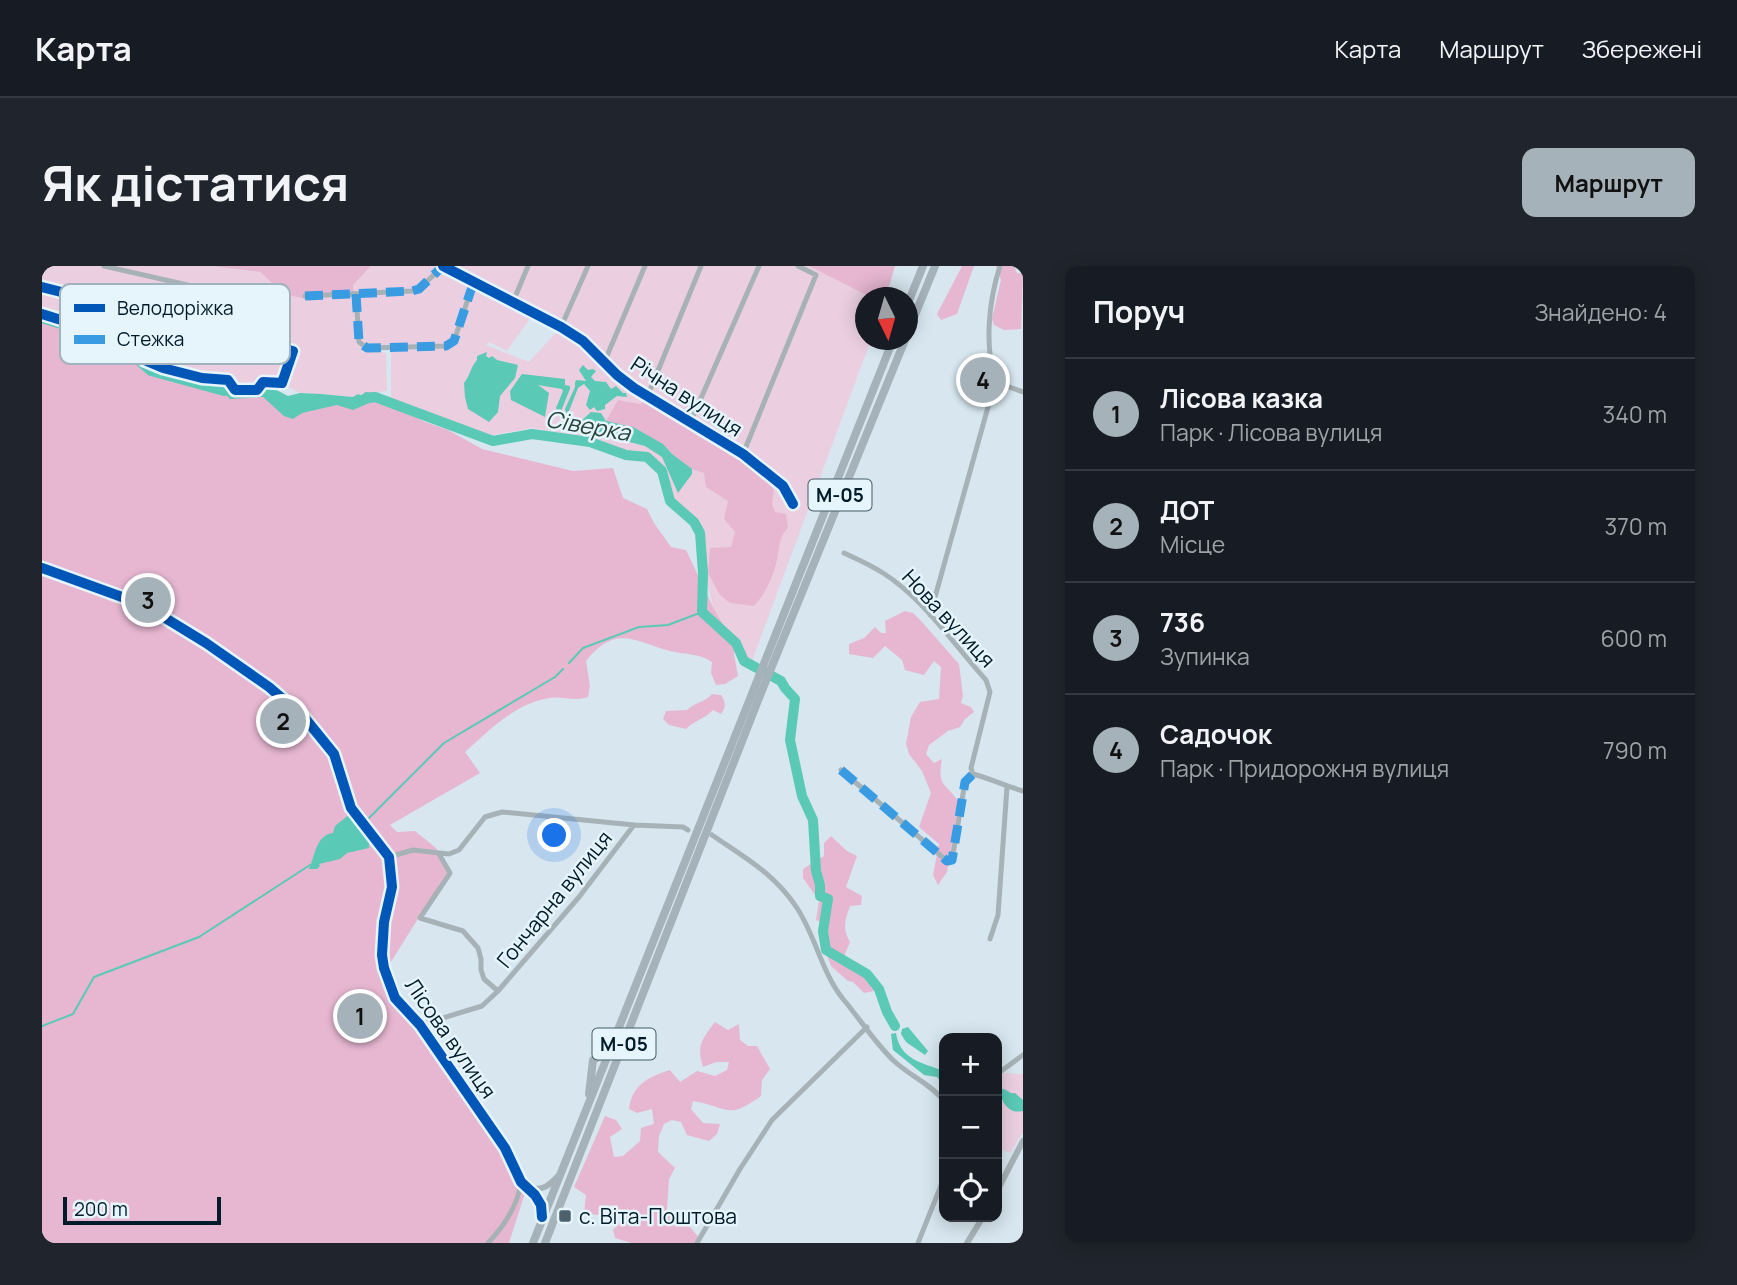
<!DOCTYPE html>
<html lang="uk">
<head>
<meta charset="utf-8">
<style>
	body { margin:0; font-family:Manrope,sans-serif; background:#20242c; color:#f1f3f6 }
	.controls { position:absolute; right:21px; bottom:21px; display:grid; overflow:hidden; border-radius:14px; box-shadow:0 4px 18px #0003 }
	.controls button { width:63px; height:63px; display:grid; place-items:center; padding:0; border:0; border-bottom:2px solid #363941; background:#171b24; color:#f1f3f6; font:35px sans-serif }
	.compass { position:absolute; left:813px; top:21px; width:63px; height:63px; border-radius:50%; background:#171b24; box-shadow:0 4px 18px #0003; rotate:175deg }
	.scale { position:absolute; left:21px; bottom:18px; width:158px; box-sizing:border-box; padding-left:7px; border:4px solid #001b29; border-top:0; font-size:19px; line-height:24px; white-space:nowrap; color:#001b29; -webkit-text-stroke:5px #e6f4fc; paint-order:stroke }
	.you { position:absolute; left:513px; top:570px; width:24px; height:24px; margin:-18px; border:5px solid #fff; border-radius:50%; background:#1a73e8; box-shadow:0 0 0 10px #1a73e833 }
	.badge { display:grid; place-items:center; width:46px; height:46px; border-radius:50%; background:#a6b2b9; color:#111; font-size:23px; font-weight:700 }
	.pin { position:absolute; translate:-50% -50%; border:4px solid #fff; box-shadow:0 2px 7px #0006 }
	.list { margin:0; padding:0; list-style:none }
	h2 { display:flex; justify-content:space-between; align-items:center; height:91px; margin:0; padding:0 28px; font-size:30px }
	h2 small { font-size:23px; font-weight:400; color:#9ea1a6 }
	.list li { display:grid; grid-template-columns:46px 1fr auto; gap:21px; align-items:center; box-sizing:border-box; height:112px; padding:0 28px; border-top:2px solid #363941 }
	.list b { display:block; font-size:26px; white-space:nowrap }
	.list p { margin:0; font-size:23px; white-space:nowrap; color:#9ea1a6 }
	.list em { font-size:23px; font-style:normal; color:#9ea1a6 }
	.icon { flex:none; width:38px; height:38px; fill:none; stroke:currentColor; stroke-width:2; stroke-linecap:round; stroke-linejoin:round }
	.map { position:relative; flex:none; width:981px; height:977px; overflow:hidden; border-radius:14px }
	header { display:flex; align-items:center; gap:42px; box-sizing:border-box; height:98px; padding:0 35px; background:#171b24; border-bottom:2px solid #363941 }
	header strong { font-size:33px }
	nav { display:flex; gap:38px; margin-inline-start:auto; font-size:24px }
	.intro { display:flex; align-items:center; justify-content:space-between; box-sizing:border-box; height:168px; padding:0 42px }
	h1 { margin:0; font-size:49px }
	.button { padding:18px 32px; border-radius:14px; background:#a6b2b9; color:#111; font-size:24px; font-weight:700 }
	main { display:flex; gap:42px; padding:0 42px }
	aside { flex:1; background:#171b24; border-radius:14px; box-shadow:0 4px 18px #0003 }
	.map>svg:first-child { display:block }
	.green { fill:#ebcfe1; fill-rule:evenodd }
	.forest { fill:#e7b7d2 }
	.water { fill:#5ac9b5 }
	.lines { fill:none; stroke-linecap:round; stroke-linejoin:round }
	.stream { stroke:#5ac9b5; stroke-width:2 }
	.river { stroke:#5ac9b5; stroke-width:10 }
	.minor { stroke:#a7b2b7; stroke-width:5 }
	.tertiary { stroke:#a7b2b7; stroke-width:6 }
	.trunk { stroke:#a6b2ba; stroke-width:8 }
	.quiet { stroke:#399be1; stroke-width:9; stroke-dasharray:18 9; stroke-linecap:butt }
	.cycleway-casing { stroke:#e6f4fc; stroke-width:15 }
	.cycleway { stroke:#0057b8; stroke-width:10 }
	.poi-dot { fill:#4b626e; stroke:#e6f4fc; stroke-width:2.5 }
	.labels { text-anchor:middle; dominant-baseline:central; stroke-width:5; stroke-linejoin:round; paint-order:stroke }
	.shield { fill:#e6f4fc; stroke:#455c68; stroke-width:2 }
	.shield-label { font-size:19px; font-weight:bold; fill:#001b29 }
	.street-label { font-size:21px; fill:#001b29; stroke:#e6f4fc }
	.poi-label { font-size:21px; fill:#001b29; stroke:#e6f4fc; text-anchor:start }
	.water-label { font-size:23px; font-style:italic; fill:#27443b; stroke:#e6f4fc }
	.key { fill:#e6f4fc; stroke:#a1b3bd; stroke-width:2 }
	.key-label { font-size:19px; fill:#001b29 }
</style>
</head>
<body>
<header>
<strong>Карта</strong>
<nav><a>Карта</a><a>Маршрут</a><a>Збережені</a></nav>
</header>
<div class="intro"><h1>Як дістатися</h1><a class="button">Маршрут</a></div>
<main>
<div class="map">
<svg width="981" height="977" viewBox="0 0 981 977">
	<rect width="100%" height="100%" fill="#d7e6ef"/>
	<path class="green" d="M0,0H171L218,6L242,28L312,25L311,19L329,0H767L828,31L824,32V74H829L710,395H702L671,341L665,315L661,271L655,255L632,234L622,202L608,187L578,184L556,173L490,162L447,170L349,133V78L319,83L344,87L345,125L320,128L311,131L258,127L239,117L222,116L215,124H193L186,114L160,112L102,94L86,75L0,48ZM492,47L519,61L487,96L444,79L447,76L465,85Z
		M962,807L981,808V866L968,887L955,881V815Z"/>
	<path class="forest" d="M171,0H329L311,19L312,26L264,33L242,28L218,6Z
		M767,0H853L844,31H828Z
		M920,0H932L915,48L899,54L895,48Z
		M954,0H972L975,7L981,8L979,63L962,64L952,59L950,53L959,14Z
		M0,52L64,72L85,84L109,105L192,129H213L259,139L333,129L383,156L406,164L440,183L531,205L571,202L581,232L605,243L612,257L629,281L644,284L671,341L693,379L692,388L696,410L683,418L674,419L669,407L670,396C657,387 644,389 628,385C591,375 574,358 544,395L548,420L546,431C532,436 522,430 508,432C473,437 448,464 423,486L438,507L348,559L355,566L373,565L394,582L406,605L345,702V715L460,883L472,913L483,927L467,977H0Z
		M605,133L720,207L732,224L730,238L733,246L744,248L746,262C736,272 738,281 735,294C731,311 724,327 712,340L688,337L678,329L666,307L668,282L689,281L693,266L682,253L686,235L664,221L662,207L650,203L630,188L621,178L564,155L576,134L598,138Z
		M863,345L871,347L879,355L917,398L921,430L919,437L929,441L932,446L923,453L918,461L906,465L887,479L884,488L892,497L900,493C895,521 903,516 917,536L905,606L896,619L891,609L897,578L877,561L889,527L880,505L867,488L864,478L869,451L878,436L897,433L899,401L892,395L882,409L863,404L860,394L843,380L831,392L807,388V378L822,372L833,361L839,367H844L843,355Z
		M670,428L679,429C684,436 684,441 679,448L671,444C663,453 653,454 644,463L627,459L621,453L624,445L645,444C653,436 662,437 670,428Z
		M789,570L805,585L815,590L804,621L820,630L819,639L808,640C803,654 800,663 808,676L803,688L805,700L820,709L832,725L822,727L811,716L806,715L789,700L778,671L779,656L774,654L777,635L761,612V603L782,590V577Z
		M673,756L686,764L697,758L698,774L706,780H715L728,803L720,814L719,830C684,855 688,841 651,835L649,843L661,857L678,858L675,868L667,875L645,869L639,856L630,854L622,858L617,870L616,886L633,902L627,913L625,943L644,956L657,972L655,977H589L573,972L571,964L580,953L573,941L569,939L555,949L542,947L544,929L532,921L563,850L574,854L580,863L568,871L572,891L581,890L598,875L599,862L612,858L610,843L595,847L587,843C590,819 606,811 628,804L638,816L655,805L673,810L685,804L687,796H674L661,801C654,780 660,773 673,756Z"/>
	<path class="water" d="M445,86L444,90L447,92L450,90L455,94L476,99L473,112L458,130L456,146L447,156L426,143L423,131L422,117C428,110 428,102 435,94V90Z
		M541,99L546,104L551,103L554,105L549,111L553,115L564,116L569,123L574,120L581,127H584L585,131L575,130L563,139V143L555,145L552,141L548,144L544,139L548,125L542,118L536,122L527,145L524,147L523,143L533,121V117L534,114L544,115L537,104Z
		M480,108L523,113V119L528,120V123L519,145L516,146L514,142L521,125L520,123L496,119L507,127L503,151L469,134L468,125Z
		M178,120L192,127L218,128L221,122L229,121L246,130L258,127L279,128L311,131L316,128L320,130L323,126L338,127L334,134L311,144L295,139L260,147L251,153L242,150L221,131L188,133L182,127L171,122Z
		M549,146L559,147L564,155L591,161L621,178L630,188L650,203V208L636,227L620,191L603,180L524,160L526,154L538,156Z
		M308,548L327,576V582L305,587L298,593L277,598L278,600L275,603H267C273,590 274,569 291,567L293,560Z
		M866,761L886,785L883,789L864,776L859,768L860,763Z
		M854,767C858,794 881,797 902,805V819L895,811L882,809L851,784L849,768Z
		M973,827L981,834V845C971,847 967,844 961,836V828Z"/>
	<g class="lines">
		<path class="stream" d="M527,397L541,382L597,361L626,359L660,346
			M324,555L402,477L513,411L521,403
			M0,760L31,748L52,711L157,671L268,599"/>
		<path class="river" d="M0,52L64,72L85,84L109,105L182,125
			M322,133L333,131L451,175L490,168L548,176L584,189L605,191L620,205L628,235L652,256L658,267L661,307L660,346L694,377L702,395L739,415L743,422L753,433L748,474L760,530L771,554L774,605L778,619V630L786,633L781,665L784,684L825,708L837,723L845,746L853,760
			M955,831L961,828L981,840"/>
		<path class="minor" d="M62,0L194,30H244
			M401,0L519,61L541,75L575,109L592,122L701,188L741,220L751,238
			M0,21L251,85L240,117L221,116L215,124H193L186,114L160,112L121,102L102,94L86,75L0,48
			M314,28L317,76L325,82L404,80L412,75L432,15
			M263,30L370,25L377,23L401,0
			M471,36L486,0
			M519,61L546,0
			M562,97L603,0
			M953,116L981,126
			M606,129L659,0
			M649,155L717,0
			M701,188L774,9L756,0
			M802,287C815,293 829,299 841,307C881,332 912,379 944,414L948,426L929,502L931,508C949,513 964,520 981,525
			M888,349L953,116C943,79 946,37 958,0
			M799,504L905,595L910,594L923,516L931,508
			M670,569C703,592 732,607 755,642C774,671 779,705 801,733C818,753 833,777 852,795C868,810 889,818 902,835
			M397,588L408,607L378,652L421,665L436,682L439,693V704L442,713L456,725
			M347,591L371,584L407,588L417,584L443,551L460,546L592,559L641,561L646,564
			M948,673L956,649L965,521
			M378,759L440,740L456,725L537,631L592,559
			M958,806L981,789
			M446,977C462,960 476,940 479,916
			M655,977L698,903L730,854L825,761
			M876,977L902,912"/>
		<path class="tertiary" d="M0,302L102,339L164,377L227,421L262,451L292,488L309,542L347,591L350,621L342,656L340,689L342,702L353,732L378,759L463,882L479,916L493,929L499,939L500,951
			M486,922C500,925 507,920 516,910
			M955,925L981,875
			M925,977L941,951"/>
		<path class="trunk" d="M866,37L881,0
			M866,66L893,0
			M547,828L551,794L560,789H565
			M491,977L851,74
			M503,977L719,427L863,74"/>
		<path class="quiet" d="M314,28L317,76L325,82L404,80L412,75L432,15
			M263,30L370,25L377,23L401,0
			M799,504L905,595L910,594L923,516L931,508"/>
		<g class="cycleway-casing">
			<path id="cycleway" d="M401,0L519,61L541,75L575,109L592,122L701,188L741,220L751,238
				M0,21L251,85L240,117L221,116L215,124H193L186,114L160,112L121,102L102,94L86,75L0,48
				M0,302L102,339L164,377L227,421L262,451L292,488L309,542L347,591L350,621L342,656L340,689L342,702L353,732L378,759L463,882L479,916L493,929L499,939L500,951"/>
		</g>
		<use href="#cycleway" class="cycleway"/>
	</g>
	<rect class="poi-dot" x="516" y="943" width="14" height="14" rx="3.5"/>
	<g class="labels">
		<g class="shield">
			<rect x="766.5" y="213.5" width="63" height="31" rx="5"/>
			<rect x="550.5" y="762.5" width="63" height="31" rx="5"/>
		</g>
		<g class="shield-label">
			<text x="798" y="229">М-05</text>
			<text x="582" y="778">М-05</text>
		</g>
		<g class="street-label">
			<text transform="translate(645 130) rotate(33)">Річна вулиця</text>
			<text transform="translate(907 352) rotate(47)">Нова вулиця</text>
			<text transform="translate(512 633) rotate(-51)">Гончарна вулиця</text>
			<text transform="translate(409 772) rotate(55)">Лісова вулиця</text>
		</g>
		<g class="poi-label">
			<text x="537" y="950">с. Віта-Поштова</text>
		</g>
		<g class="water-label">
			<text transform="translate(546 159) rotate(10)">Сіверка</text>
		</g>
	</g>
	<rect x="18" y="18" width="230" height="80" rx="10" class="key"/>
	<rect x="32" y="38" width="31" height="8" fill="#0057b8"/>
	<rect x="32" y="69" width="31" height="9" fill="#399be1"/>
	<g class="key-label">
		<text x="75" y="49">Велодоріжка</text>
		<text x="75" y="80">Стежка</text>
	</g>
</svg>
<div class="controls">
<button>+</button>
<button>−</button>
<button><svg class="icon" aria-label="locate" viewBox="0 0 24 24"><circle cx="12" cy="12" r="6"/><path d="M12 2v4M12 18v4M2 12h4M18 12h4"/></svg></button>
</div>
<svg class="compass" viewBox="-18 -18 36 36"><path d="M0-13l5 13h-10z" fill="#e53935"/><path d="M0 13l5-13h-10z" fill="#9ea1a6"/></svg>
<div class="scale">200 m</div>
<div class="you"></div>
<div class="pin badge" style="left:318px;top:750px">1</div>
<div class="pin badge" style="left:241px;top:455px">2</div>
<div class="pin badge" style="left:106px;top:334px">3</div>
<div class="pin badge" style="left:941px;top:114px">4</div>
</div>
<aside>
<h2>Поруч<small>Знайдено: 4</small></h2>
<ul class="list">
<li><span class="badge">1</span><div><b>Лісова казка</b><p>Парк · Лісова вулиця</p></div><em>340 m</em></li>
<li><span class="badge">2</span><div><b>ДОТ</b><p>Місце</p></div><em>370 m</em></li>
<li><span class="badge">3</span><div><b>736</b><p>Зупинка</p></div><em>600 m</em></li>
<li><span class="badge">4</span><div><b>Садочок</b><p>Парк · Придорожня вулиця</p></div><em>790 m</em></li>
</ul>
</aside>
</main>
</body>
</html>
